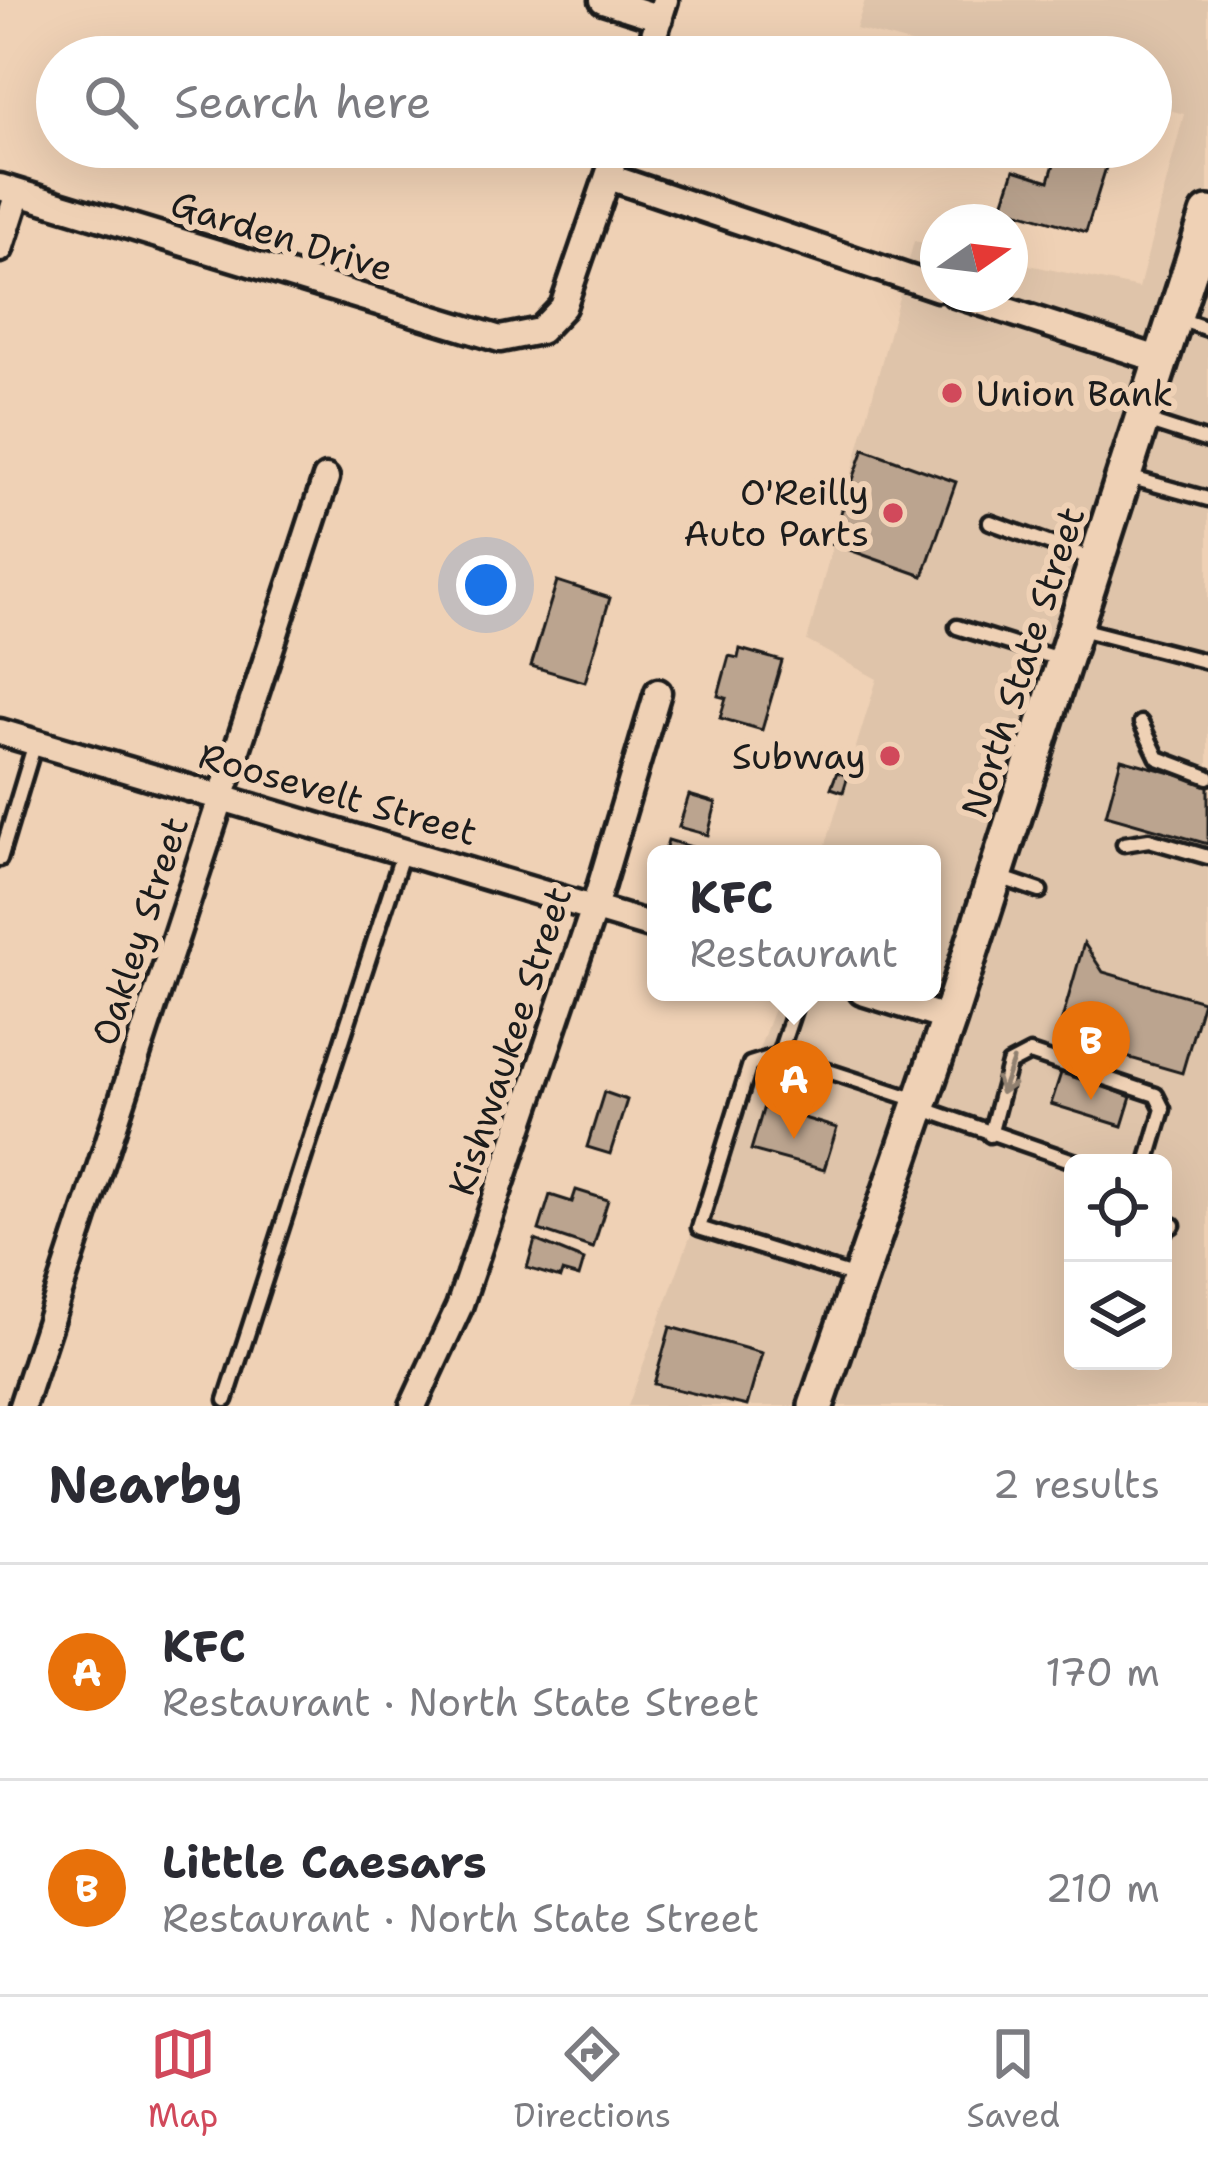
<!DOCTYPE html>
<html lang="en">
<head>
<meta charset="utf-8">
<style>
	body { margin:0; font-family:"Shantell Sans",sans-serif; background:#f7f7f7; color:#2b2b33 }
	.controls { position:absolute; right:36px; bottom:36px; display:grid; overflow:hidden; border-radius:18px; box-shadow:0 12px 48px #0002 }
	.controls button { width:108px; height:108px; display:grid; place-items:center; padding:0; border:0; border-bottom:3px solid #e1e1e2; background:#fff; color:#2b2b33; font:60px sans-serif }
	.compass { position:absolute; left:920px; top:204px; width:108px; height:108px; border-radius:50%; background:#fff; box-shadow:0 12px 48px #0002; rotate:76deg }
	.you { position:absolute; left:486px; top:585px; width:42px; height:42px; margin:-30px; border:9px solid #fff; border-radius:50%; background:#1a73e8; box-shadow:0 0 0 18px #1a73e833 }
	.badge { display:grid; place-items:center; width:78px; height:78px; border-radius:50%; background:#d1495b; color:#fff; font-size:39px; font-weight:700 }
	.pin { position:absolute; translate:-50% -99px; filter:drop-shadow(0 3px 6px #0008) }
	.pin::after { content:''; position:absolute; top:63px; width:42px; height:36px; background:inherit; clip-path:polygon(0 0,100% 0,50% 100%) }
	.popup { position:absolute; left:647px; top:845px; width:294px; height:156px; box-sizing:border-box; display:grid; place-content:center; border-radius:18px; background:#fff; filter:drop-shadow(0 3px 9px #0005); font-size:39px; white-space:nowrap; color:#7c7c81 }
	.popup b { font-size:45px; color:#2b2b33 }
	.popup::after { content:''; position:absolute; left:50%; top:100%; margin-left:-24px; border:24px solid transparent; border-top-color:#fff }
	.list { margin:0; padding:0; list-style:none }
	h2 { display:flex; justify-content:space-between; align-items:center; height:156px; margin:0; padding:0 48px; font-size:51px }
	h2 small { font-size:39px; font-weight:400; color:#7c7c81 }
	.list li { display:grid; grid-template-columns:78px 1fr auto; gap:36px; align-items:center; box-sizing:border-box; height:216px; padding:0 48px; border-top:3px solid #e1e1e2 }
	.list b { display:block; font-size:45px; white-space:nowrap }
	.list p { margin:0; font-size:39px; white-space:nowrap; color:#7c7c81 }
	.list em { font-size:39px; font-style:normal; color:#7c7c81 }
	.icon { flex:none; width:66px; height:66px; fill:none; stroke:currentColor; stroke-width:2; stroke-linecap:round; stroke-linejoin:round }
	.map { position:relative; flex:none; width:1208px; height:1406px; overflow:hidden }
	.search { position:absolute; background:#fff; box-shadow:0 12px 48px #0002; left:36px; right:36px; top:36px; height:132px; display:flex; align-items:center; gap:30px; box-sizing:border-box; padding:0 42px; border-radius:66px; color:#7c7c81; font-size:45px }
	.sheet { height:588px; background:#fff }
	nav { display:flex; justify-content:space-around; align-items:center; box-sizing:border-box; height:168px; border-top:3px solid #e1e1e2; background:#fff; font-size:33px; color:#7c7c81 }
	nav a { display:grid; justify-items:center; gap:6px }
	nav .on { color:#d1495b }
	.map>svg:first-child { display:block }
	.built { fill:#dfc4aa; fill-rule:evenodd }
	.building { fill:#bba48f; stroke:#1c1c1c; stroke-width:3 }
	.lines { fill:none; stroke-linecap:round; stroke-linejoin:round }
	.service-casing { stroke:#1c1c1c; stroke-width:21 }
	.minor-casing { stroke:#1c1c1c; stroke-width:33 }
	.secondary-casing { stroke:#1c1c1c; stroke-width:42 }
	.service { stroke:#efd1b5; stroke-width:12 }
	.minor { stroke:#efd1b5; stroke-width:24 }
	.secondary { stroke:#efd1b5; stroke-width:33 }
	.oneway { stroke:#908070 }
	.poi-dot { fill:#d1495b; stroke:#efd1b5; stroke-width:4.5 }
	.labels { text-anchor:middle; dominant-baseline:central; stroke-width:12; stroke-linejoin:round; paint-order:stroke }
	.street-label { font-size:36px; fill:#1c1c1c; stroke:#efd1b5 }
	.poi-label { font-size:36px; fill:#1c1c1c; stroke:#efd1b5; text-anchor:end }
</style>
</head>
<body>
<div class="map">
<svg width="1208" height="1406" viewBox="0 0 1208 1406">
	<rect width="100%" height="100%" fill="#efd1b5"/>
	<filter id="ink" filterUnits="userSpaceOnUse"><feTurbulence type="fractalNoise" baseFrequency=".00833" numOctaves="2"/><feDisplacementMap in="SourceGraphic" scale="24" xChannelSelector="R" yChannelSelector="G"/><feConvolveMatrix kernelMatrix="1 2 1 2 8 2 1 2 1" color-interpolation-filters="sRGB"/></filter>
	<g filter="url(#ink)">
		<path class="built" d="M865,0H1208V1406H628L780,992H932V854H823L877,679L807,641L914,241L938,246V294H1010V261L1139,288L1184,114L1151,105V57H964L856,29ZM1073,1163H1163V1361H1073Z"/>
		<path class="building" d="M1059,147H1091L1089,155L1108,161L1086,232L1002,207L1014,170L1049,181Z
			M864,449L956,482L923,576L830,543Z
			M557,581L610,598L585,682L531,666Z
			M740,649L782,661L762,730L720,718L726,698L718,696L729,656L738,658Z
			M1121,759L1208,783V844L1106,815Z
			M837,772L848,776L843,792L831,788Z
			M689,795L716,803L708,835L679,827Z
			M668,840L715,854H664Z
			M1084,943L1103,972L1203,1001L1182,1073L1057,1037Z
			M1062,1070L1131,1097L1122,1126L1051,1104Z
			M604,1092L627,1100L610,1154L587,1147Z
			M764,1106L837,1128L824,1170L751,1150Z
			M576,1190L608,1200L593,1248L539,1230L550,1195L572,1202Z
			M535,1240L584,1260L579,1277L562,1272L560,1278L527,1268Z
			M670,1327L762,1353L747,1406L654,1384Z"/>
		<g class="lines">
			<g class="service-casing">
				<path id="service" d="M1176,318L1208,329
					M1143,420L1208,441
					M1125,476L1208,499
					M990,522L1095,560
					M957,627L1059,659
					M1076,628L1208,662
					M1141,723L1158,758L1208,777
					M1124,844L1149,840L1208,857
					M0,859L35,743
					M996,876L1040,891
					M800,992L779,1055L920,1101
					M779,1055L750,1064L699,1228L859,1278
					M921,1108L1079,1163
					M990,1135L1009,1064L1030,1053L1156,1095L1163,1109L1147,1163
					M1163,1231L1173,1225
					M226,1400L403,852"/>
			</g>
			<g class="minor-casing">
				<path id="minor" d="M603,0L660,18
					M647,57L665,0
					M609,177L938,288
					M0,187L500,339L540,331L563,307L618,147
					M0,249L18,193
					M955,294L1161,360
					M0,732L656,927
					M862,992L949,1019
					M22,1406L326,478
					M413,1406L459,1307L594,908L658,692"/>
			</g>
			<g class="secondary-casing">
				<path id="secondary" d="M816,1406L949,1019L1208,214"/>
			</g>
			<use href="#service" class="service"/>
			<use href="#minor" class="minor"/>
			<use href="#secondary" class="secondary"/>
		</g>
		<defs><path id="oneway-shaft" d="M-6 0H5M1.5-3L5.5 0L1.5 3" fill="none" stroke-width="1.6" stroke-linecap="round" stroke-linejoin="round" transform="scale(3)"/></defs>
		<use class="oneway" href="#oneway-shaft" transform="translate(1007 1077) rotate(110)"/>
	</g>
	<g class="poi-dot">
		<circle cx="952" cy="393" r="12"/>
		<circle cx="893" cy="513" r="12"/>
		<circle cx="890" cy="756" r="12"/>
	</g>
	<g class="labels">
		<g class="street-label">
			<text transform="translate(282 236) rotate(17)">Garden Drive</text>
			<text transform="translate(1023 662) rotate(-72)">North State Street</text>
			<text transform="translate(338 794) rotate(16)">Roosevelt Street</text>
			<text transform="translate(140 931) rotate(-72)">Oakley Street</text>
			<text transform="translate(510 1041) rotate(-72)">Kishwaukee Street</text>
		</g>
		<g class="poi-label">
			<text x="976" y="393" text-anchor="start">Union Bank</text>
			<text x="869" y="492">O'Reilly<tspan x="869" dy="41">Auto Parts</tspan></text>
			<text x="866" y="756">Subway</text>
		</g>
	</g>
</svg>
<div class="controls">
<button><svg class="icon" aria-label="locate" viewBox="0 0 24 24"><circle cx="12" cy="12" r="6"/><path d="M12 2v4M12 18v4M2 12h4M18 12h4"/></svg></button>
<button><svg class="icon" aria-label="layers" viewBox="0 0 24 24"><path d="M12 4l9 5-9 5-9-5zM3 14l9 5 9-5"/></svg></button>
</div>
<svg class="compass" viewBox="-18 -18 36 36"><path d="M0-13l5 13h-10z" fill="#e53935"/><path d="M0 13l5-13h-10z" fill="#7c7c81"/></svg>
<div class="you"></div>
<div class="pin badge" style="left:794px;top:1139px;background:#e8710a">A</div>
<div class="popup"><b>KFC</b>Restaurant</div>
<div class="pin badge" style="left:1091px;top:1100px;background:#e8710a">B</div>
<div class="search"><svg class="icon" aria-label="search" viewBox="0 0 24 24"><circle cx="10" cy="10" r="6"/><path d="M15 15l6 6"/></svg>Search here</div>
</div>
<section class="sheet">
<h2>Nearby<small>2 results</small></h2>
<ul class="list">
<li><span class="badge" style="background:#e8710a">A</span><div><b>KFC</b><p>Restaurant · North State Street</p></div><em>170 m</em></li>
<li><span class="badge" style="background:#e8710a">B</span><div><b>Little Caesars</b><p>Restaurant · North State Street</p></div><em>210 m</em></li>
</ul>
</section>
<nav>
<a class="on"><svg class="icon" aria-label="map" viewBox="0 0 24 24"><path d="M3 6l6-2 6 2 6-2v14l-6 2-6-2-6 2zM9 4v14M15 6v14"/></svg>Map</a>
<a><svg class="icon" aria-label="directions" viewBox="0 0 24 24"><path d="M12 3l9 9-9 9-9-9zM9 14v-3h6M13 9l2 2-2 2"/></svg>Directions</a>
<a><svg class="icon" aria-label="saved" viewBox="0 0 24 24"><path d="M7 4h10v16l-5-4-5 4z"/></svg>Saved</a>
</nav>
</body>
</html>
